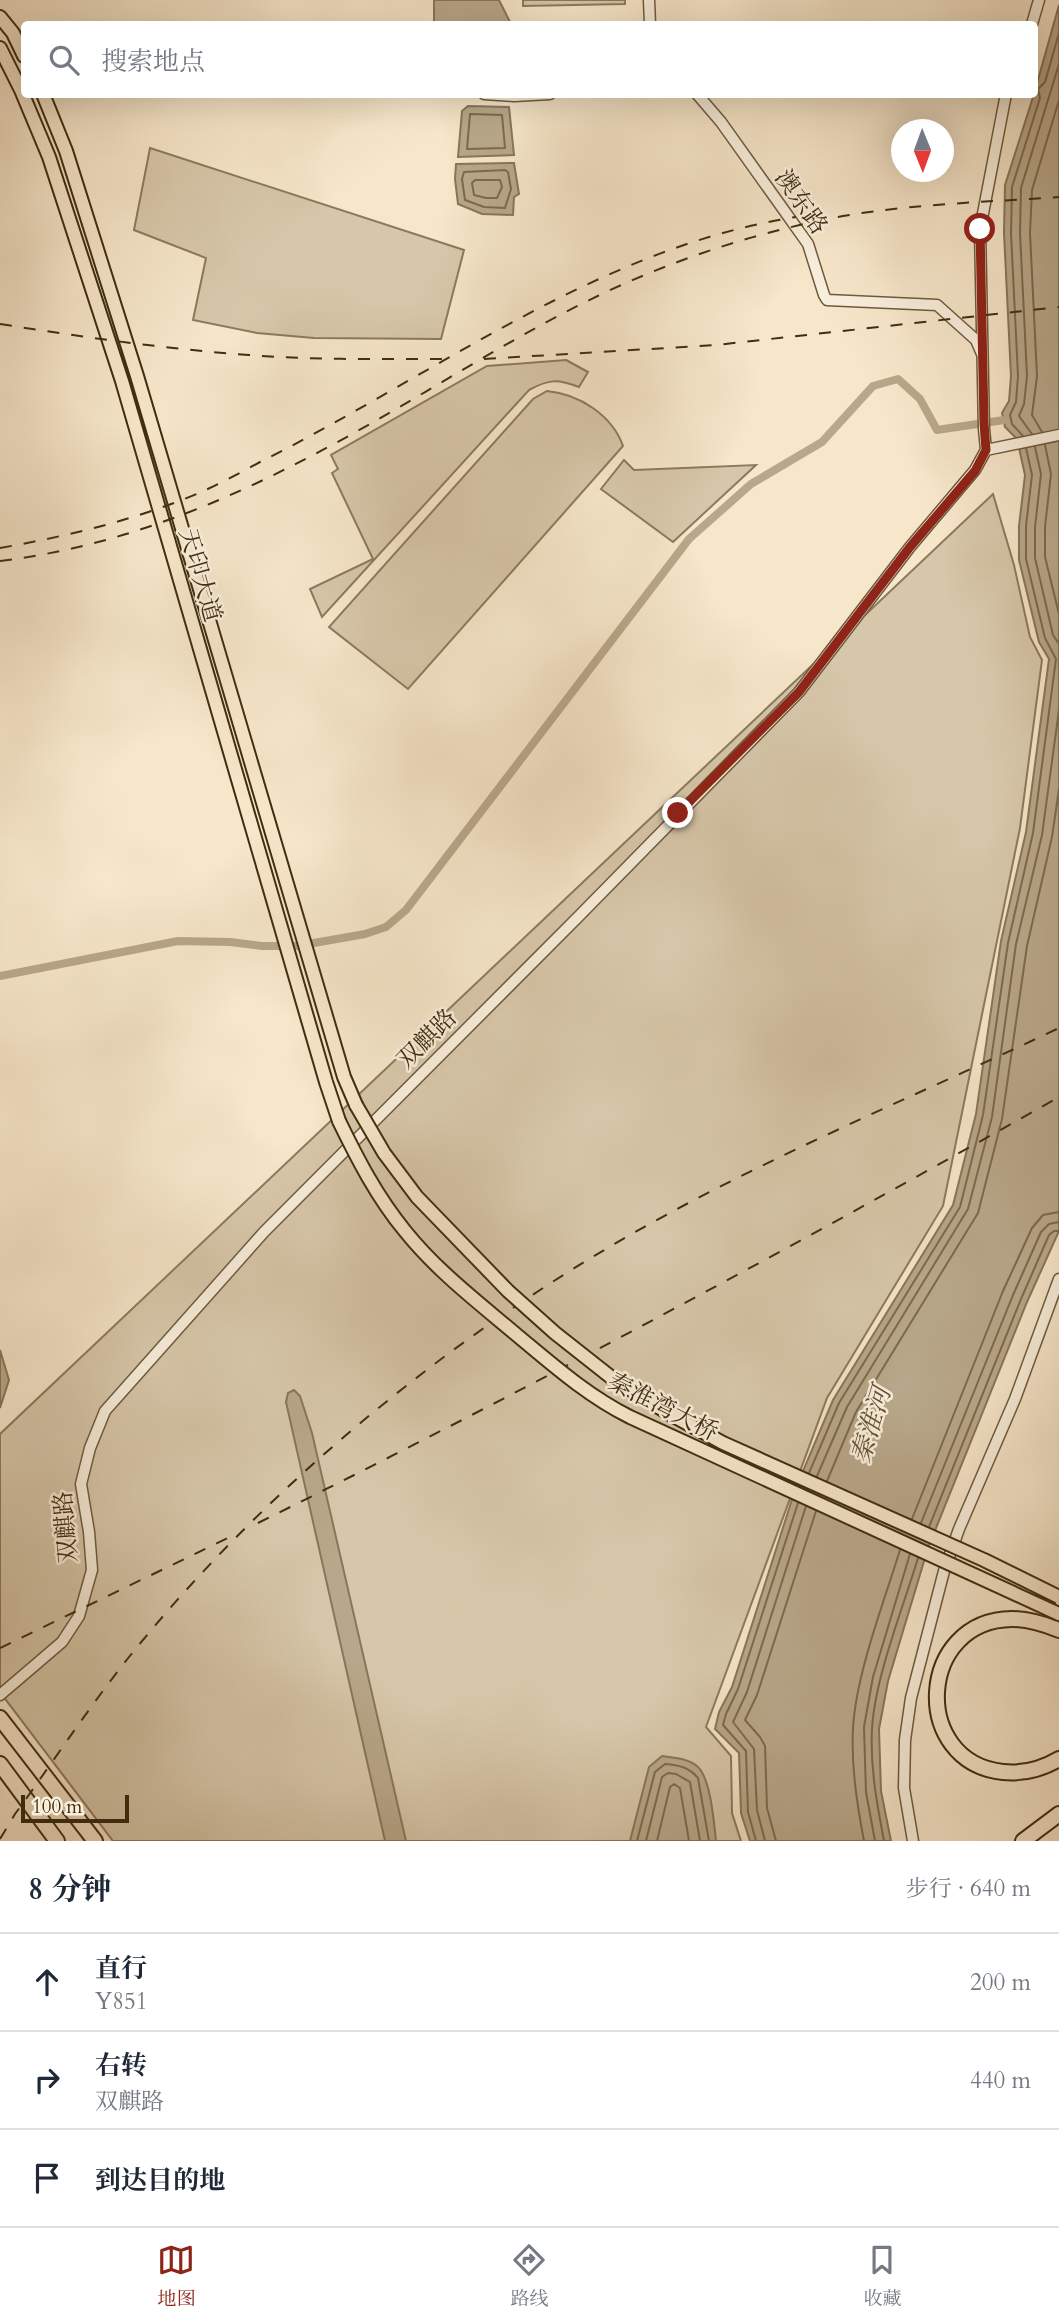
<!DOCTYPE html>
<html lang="zh">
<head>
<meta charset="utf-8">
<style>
	body { margin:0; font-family:Cardo,"Noto Serif SC",serif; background:#f2f2f3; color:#1f2937 }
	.compass { position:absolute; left:891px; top:119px; width:63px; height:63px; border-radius:50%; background:#fff; box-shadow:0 7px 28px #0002; rotate:179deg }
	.scale { position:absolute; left:21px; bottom:18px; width:108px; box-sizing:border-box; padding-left:7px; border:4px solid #412d0e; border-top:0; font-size:19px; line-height:24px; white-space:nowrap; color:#412d0e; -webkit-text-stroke:5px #f9efdd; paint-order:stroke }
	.stop { position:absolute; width:21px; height:21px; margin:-16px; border:5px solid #8f2418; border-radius:50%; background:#fff }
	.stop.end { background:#8f2418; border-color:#fff; box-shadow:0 2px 7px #0008 }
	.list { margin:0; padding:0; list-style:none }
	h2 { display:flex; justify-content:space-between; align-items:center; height:91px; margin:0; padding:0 28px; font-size:30px }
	h2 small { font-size:23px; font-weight:400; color:#747a83 }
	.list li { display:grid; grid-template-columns:46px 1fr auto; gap:21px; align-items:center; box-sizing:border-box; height:98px; padding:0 28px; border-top:2px solid #e0e1e3 }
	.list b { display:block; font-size:26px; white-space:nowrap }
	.list p { margin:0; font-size:23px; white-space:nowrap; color:#747a83 }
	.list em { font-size:23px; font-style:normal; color:#747a83 }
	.icon { flex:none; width:38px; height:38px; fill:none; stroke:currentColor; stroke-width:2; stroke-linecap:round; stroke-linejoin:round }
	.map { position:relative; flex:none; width:1059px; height:1841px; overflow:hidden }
	.search { position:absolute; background:#fff; box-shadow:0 7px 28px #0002; left:21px; right:21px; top:21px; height:77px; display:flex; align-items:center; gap:18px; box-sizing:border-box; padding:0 24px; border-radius:7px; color:#747a83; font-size:26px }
	.sheet { height:385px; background:#fff }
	nav { display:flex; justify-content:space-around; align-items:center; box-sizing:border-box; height:98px; border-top:2px solid #e0e1e3; background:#fff; font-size:19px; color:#747a83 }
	nav a { display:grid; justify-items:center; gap:4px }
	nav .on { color:#8f2418 }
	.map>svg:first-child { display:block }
	.green { fill:#d7c7aa; stroke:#8c7a5c; stroke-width:2 }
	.water { fill:#b8a78a; stroke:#887658; stroke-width:2 }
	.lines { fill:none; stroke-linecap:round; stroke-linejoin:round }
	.shore { stroke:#7c6a4c; stroke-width:2 }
	.canal { stroke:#b8a78a; stroke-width:8 }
	.minor-casing { stroke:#6e5b3d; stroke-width:13 }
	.major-casing { stroke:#412d0e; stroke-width:16 }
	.highway-casing { stroke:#412d0e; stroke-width:18 }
	.minor { stroke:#f9efdd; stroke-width:10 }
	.major { stroke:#f6e6ca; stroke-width:12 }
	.highway { stroke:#f6e6ca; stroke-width:14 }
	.rail { stroke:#412d0e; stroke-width:2; stroke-dasharray:12 12; stroke-linecap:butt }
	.major-bridge-casing { stroke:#412d0e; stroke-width:16; stroke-linecap:butt }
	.major-bridge { stroke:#f6e6ca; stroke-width:12 }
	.route { stroke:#8f2418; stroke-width:9 }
	.labels { text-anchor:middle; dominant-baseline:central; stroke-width:5; stroke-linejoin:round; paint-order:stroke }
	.street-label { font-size:24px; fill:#412d0e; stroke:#f9efdd }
	.water-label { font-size:26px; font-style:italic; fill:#655233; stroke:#f9efdd }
</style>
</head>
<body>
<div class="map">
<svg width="1059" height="1841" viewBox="0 0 1059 1841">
	<rect width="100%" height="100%" fill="#f6e6ca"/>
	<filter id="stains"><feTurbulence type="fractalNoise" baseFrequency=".00286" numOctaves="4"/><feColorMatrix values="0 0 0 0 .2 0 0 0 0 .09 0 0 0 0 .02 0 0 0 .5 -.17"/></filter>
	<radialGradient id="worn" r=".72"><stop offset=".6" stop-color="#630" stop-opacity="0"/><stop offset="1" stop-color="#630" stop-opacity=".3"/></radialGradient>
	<path class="green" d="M523,0H625V4L523,6Z
		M150,148L464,250L441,339L314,338L257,333L193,320L206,258L134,230Z
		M566,360L588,372L579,387C558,379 549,379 529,390L322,617L310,589L373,559L332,473L338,469L331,455L487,366Z
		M547,391C579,394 612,415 623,446L408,689L329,627L533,399Z
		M624,460L634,470L756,465L673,542L601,489Z
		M993,494L1014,565L1030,637L1042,660L1020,828L943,1206L827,1398L706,1727L731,1756L732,1813L741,1841H113L0,1692V1434Z"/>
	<path class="water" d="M434,0H499L511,24H434Z
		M1059,5V1231L1027,1302L928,1548L888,1681L879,1729L881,1791L891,1841H750L741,1813L739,1753L715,1729L719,1712L732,1687L795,1490L833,1400L953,1205L976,1114L1001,941L1026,832L1049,659L1039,642L1019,560V526L1025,475L1017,439L1005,427L1002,413L1009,401L1011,376L1004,233L1005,185L1034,94Z
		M468,106L509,107L514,155L458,157L462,111Z
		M514,163L519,194L514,197L513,215L482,214L458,204L455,179L456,164Z
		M0,1350L9,1380L0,1408Z
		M294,1390L300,1396L312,1433L406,1841H385L286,1402L288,1393Z
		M662,1756C674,1758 688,1758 698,1767C711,1780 714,1823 716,1841H630L649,1767Z"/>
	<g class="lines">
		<path class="shore" d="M470,114L502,115L505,148L467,149Z
			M505,170L508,172L511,189L505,208L484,207L465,200L462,179L464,172Z
			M475,180H500L502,187L497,198H486L474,195L472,183Z
			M1042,432L1032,415L1037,376L1030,233L1032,190L1059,100
			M1032,434L1019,416L1024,404L1027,376L1020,233L1021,188L1059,64
			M1023,436L1012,424L1010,415L1016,402L1018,376L1011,233L1012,187L1040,98L1038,89L1045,82L1059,33
			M1045,445L1051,474L1045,527V557L1059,614
			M1035,447L1041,474L1035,527V558L1053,635L1059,644
			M809,1473L839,1403L960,1207L983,1115L1008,943L1033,833L1056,659L1045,638L1026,559V526L1032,475L1026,448
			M817,1476L847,1407L968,1209L992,1117L1016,944L1042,835L1059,710
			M827,1481L856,1412L978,1213L1002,1119L1027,946L1052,837L1059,789
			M912,1519L1003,1291L1032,1228L1043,1215L1059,1212
			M921,1523L1013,1295L1041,1232L1049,1224L1059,1222
			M929,1527L1021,1299L1049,1235L1054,1231H1059
			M637,1841L655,1772L665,1764C678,1765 689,1767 698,1778L709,1841
			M646,1841L662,1777L668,1773L676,1774L690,1782L700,1841
			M657,1841L670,1787L674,1784L680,1788L689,1841
			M756,1841L748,1812L746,1751L723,1725L726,1714L738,1689L798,1503
			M765,1841L757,1810L754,1749L733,1722L747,1692L806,1506
			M776,1841L767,1808L765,1746L760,1737L745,1720L757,1695L816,1511
			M864,1841C857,1804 851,1766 853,1728C856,1674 884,1602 900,1550
			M875,1841L866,1792L864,1727L873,1677L910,1554
			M884,1841C877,1804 870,1767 872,1729C875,1677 903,1608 918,1558"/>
		<path class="canal" d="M0,976L178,941L230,942L262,946H297L365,934L386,927L406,910L689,539L751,484L822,442L873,386L898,379L920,399L937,430L1004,420"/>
		<g class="minor-casing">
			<path id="minor" d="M649,0L650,24
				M1032,24L1039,0
				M484,94L514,96L550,94
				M697,94L721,122L808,244L824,295L827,300L937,305L976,340L982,354
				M986,450L984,429L980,229L1006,94
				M986,450L1059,435
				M0,1695L62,1642L79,1616L92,1570L89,1532L81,1484L90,1448L105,1411L264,1232L580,915L799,692L910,547L975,470L986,450
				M913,1841L904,1788L905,1740L911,1698L944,1571L959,1529L1015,1399L1059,1279"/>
		</g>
		<g class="major-casing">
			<path id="major" d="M0,17L13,33L24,56
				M0,48L21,90L49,157L122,381L326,1082L339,1121
				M43,94L66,151L137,376L344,1077L356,1105"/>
		</g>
		<g class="highway-casing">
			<path id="highway" d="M1059,1630C1044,1624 1028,1619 1012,1619C917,1620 910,1762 1003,1772C1023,1774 1042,1769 1059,1759
				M0,1718L95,1841
				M0,1764L57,1841
				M1023,1841L1059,1814"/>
		</g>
		<use href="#minor" class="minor"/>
		<use href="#major" class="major"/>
		<use href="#highway" class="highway"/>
		<path class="rail" d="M0,324C83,337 166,349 249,355C313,360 378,359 442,359
			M484,359L716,345L1059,307
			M0,548C68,536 135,520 199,493C219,484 240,473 260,462C435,375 598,248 796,217
			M0,561C110,548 214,507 311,456C426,397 532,320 652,272C713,247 778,228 843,216C914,204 987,202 1059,197
			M258,1523C529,1389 795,1246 1059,1097
			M0,1648L230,1537
			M0,1839L15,1814C53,1762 89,1707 129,1657C269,1483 460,1328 655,1221C786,1149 924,1092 1059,1028"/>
		<g class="major-bridge-casing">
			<path id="major-bridge" d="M356,1105L384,1153L417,1197L508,1291L555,1333L612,1378L668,1413L723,1443L984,1560L1059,1597
				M339,1121C358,1160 377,1197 405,1231C437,1271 479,1303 518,1336C554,1366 588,1396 630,1417L1059,1614"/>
		</g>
		<use href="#major-bridge" class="major-bridge"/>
	</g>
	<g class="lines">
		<path class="route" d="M678,813L799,692L910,547L975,471L986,450L984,423L980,229"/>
	</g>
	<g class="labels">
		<g class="street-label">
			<text transform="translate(801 202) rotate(55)">澳东路</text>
			<text transform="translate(200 575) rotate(74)">天印大道</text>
			<text transform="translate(427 1039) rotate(-45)">双麒路</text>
			<text transform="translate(663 1407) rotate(27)">秦淮湾大桥</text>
			<text transform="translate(66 1527) rotate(-95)">双麒路</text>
		</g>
		<g class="water-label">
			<text transform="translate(871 1425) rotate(-73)">秦淮河</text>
		</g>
	</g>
	<rect width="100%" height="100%" filter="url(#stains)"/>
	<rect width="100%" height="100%" fill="url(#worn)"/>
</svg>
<svg class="compass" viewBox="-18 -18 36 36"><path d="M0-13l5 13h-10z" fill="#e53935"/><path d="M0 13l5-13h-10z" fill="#747a83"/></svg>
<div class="scale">100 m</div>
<div class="stop" style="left:980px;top:229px"></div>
<div class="stop end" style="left:678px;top:813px"></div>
<div class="search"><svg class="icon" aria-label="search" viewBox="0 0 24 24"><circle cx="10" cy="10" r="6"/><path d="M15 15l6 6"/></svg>搜索地点</div>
</div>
<section class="sheet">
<h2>8 分钟<small>步行 · 640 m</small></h2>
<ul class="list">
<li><svg class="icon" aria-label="ahead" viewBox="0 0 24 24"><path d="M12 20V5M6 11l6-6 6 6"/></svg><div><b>直行</b><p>Y851</p></div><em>200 m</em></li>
<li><svg class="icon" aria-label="right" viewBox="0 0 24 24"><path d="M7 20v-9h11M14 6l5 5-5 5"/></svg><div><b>右转</b><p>双麒路</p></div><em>440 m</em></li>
<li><svg class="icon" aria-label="arrive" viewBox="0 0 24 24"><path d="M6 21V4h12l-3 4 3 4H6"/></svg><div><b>到达目的地</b></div></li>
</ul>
</section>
<nav>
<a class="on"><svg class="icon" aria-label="map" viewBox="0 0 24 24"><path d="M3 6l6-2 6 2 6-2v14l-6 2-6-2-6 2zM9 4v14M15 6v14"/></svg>地图</a>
<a><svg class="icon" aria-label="directions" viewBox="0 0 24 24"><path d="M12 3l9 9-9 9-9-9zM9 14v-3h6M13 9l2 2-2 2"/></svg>路线</a>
<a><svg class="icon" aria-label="saved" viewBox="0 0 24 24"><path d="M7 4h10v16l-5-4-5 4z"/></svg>收藏</a>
</nav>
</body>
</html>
